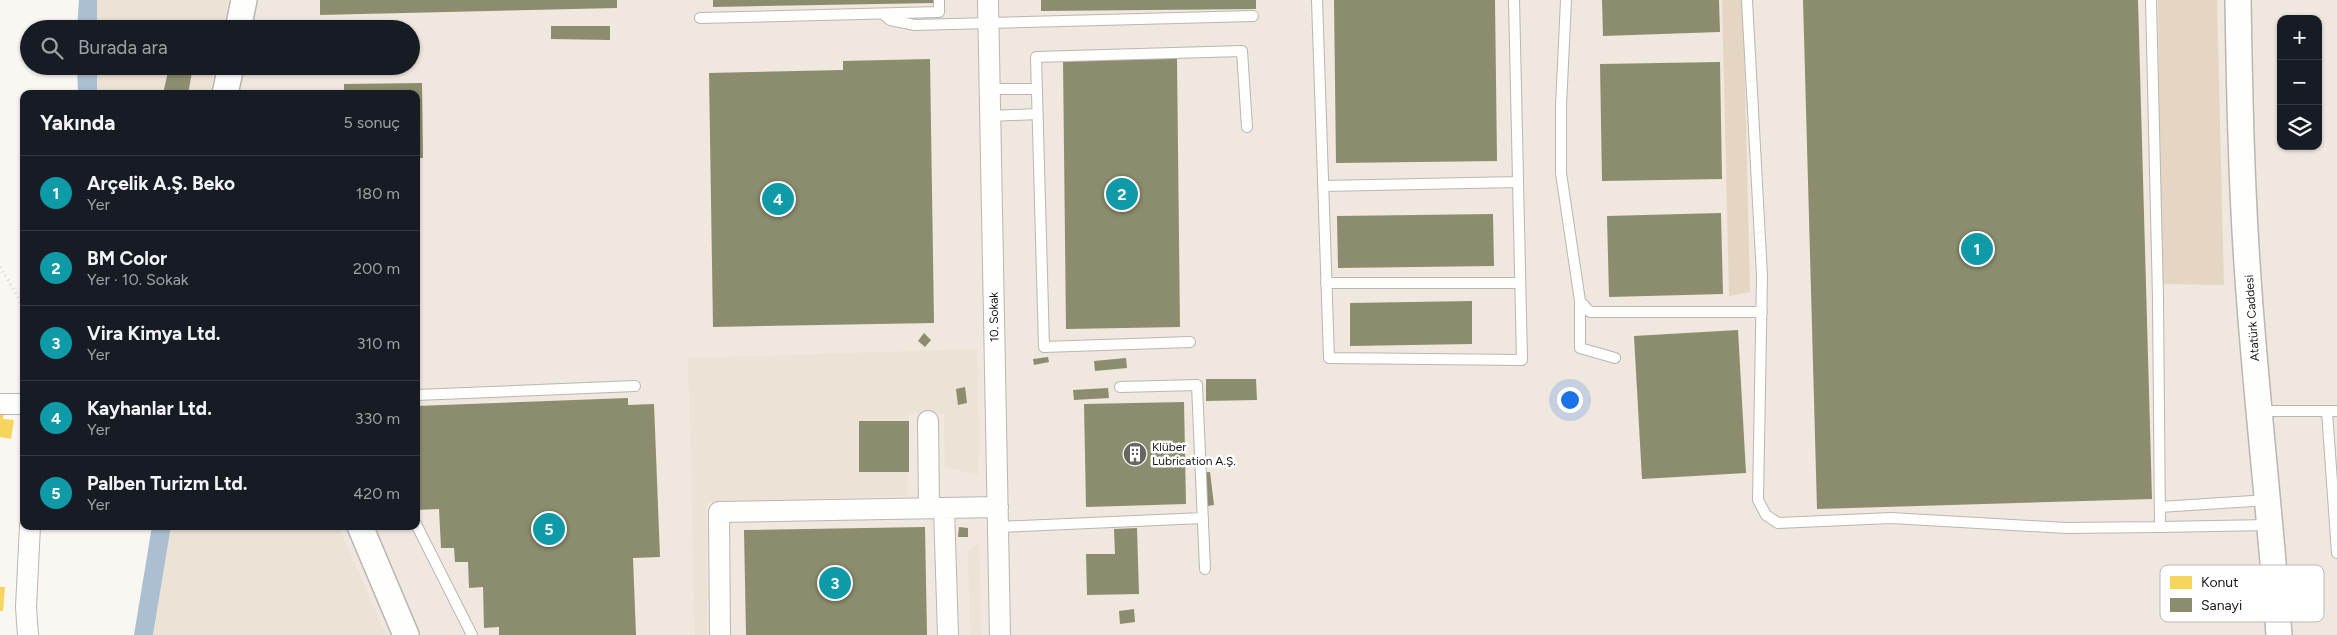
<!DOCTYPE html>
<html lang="tr">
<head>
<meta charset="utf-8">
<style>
	body { margin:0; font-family:Figtree,sans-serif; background:#242831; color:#f1f3f6 }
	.controls { position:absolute; right:15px; top:15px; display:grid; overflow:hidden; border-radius:10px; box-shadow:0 1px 4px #0004 }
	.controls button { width:45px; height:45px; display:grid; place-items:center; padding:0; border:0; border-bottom:1px solid #363941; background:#171b24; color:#f1f3f6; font:25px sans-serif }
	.you { position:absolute; left:1569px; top:399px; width:18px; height:18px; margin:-12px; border:4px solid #fff; border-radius:50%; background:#1a73e8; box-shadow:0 0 0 8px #1a73e833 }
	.badge { display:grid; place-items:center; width:32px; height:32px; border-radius:50%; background:#b3b3b3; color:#fff; font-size:16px; font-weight:700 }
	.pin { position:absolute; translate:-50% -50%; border:2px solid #fff; box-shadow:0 1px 5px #0006 }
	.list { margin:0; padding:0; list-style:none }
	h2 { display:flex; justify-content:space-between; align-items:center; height:65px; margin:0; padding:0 20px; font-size:21px }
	h2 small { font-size:16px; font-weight:400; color:#9ea1a6 }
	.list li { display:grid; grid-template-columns:32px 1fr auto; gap:15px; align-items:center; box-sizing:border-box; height:75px; padding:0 20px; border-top:1px solid #363941 }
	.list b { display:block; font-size:19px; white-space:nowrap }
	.list p { margin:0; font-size:16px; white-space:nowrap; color:#9ea1a6 }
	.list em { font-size:16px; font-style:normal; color:#9ea1a6 }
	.icon { flex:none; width:28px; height:28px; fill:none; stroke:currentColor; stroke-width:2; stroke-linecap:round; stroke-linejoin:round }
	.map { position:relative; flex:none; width:2337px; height:635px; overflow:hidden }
	.search { position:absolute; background:#171b24; box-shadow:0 1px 4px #0004; left:20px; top:20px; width:400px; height:55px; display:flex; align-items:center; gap:12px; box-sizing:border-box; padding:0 18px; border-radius:28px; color:#9ea1a6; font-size:19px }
	.panel { position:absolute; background:#171b24; box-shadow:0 1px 4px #0004; left:20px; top:90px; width:400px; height:440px; border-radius:10px }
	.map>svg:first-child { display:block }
	.built { fill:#f0e7de; fill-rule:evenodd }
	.green { fill:#ece2d5 }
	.forest { fill:#e5d6c3 }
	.water { fill:#acbfd0 }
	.homes { fill:#f6d55c }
	.industry { fill:#8c8c6e }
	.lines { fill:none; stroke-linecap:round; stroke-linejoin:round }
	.service-casing { stroke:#b9b6b3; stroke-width:12 }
	.minor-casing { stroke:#b9b6b3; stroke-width:22 }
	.tertiary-casing { stroke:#b9b6b3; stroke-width:28 }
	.path { stroke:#d7d6d5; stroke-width:3; stroke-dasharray:1 4; stroke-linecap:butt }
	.service { stroke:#fefefd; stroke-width:10 }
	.minor { stroke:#fefefd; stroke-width:20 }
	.tertiary { stroke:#fefefd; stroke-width:25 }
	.labels { text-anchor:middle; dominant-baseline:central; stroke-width:5; stroke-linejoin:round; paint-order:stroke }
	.street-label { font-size:12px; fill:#1a1714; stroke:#fff }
	.poi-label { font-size:12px; fill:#1a1714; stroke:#fff; text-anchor:start }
	.key { fill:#fff; stroke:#bab9b8; stroke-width:1 }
	.key-label { font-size:14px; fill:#1a1714 }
</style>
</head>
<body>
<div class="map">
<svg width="2337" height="635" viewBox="0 0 2337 635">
	<rect width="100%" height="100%" fill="#faf6f2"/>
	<path class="built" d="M181,0H2337V635H319L285,526H416V94H167L171,66H411V29H177ZM2281,19H2318V146H2281Z"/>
	<path class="green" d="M97,0H228L223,29H97Z
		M97,66H215L210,94H97Z
		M977,349L978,475L945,467L944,414L908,413L909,421L859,422V472H909L905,496L707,502V635H695L688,358Z
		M171,526H338L386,635H153Z
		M979,543L982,635H970L968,551Z"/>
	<path class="forest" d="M1722,0H1743L1750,292L1729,296Z
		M2158,0H2217L2224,285L2161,284Z"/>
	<path class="water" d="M79,0H97V29H77Z
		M77,66H97V94H78Z
		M152,526H171L153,635H134Z"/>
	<path class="homes" d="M0,412L4,413L3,419L14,420L11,439L0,437Z
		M0,587H5L3,611H0Z"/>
	<path class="industry" d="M320,0H617V8L320,15Z
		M713,0H935V3L713,7Z
		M1041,0H1256V9L1041,11Z
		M1334,0H1495L1497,161L1336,163Z
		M1602,0H1719L1720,32L1603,36Z
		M1803,0H2138L2152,499L1817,509Z
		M551,26H610V40L551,39Z
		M930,59L934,323L713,327L709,73L843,70V61Z
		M1177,59L1180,327L1066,329L1063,60Z
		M1720,62L1722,179L1602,181L1600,64Z
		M169,67L192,72L188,94H163Z
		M422,83L423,158H416V94H344V84Z
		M1721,213L1723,294L1609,297L1607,216Z
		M1493,214L1494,266L1338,268L1337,216Z
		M1472,301V344L1350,346V303Z
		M1738,330L1746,473L1642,479L1634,336Z
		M924,333L931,340L925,347L918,341Z
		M1048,357L1049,362L1034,365L1033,359Z
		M1126,358L1127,368L1095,371L1094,361Z
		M1206,379H1256L1257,400L1206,401Z
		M965,387L967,403L958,405L956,389Z
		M1108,388L1109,398L1074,400L1073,390Z
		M628,398V405L654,404L660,557L633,558L636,635H499V627L484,628L483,587L469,588L468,562H455L454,548H441L439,509L416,510V406Z
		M1184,402L1186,504L1086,507L1084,404Z
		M859,421H909V472H859Z
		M1210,472L1214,505L1201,507L1197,473Z
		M925,527L927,635H746L744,530Z
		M959,527L968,528V537H958Z
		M1137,528L1139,594L1087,595L1086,554H1115L1114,529Z
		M1134,609L1135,622L1120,624L1119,611Z"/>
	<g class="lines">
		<g class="service-casing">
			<path id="service" d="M1317,0L1329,358L1522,360L1514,0
				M1566,0L1561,106V173L1580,301V348L1615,358
				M1747,0L1762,276L1758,500L1766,515L1778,523L1891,518L2066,528L2160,527L2158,298L2151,0
				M883,14L890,20L915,25L1253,16
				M700,18L939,12V0
				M990,89H1037
				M990,116L1037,114
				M1323,186L1518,182
				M1326,283H1520
				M1580,301L1590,312H1762
				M1190,342L1044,347L1036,57L1242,51L1247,127
				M1120,387L1197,385L1205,569
				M416,395L635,386
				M2259,411H2337
				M2327,411L2337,553
				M2160,507L2268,500
				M416,524L472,635
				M998,527L1203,518
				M2160,527L2269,525"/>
		</g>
		<g class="minor-casing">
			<path id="minor" d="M988,0L1000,635
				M0,404H24
				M928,421L929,508
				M944,508L948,635
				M28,635L26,607L30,526
				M720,635L719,512L998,507"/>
		</g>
		<g class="tertiary-casing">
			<path id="tertiary" d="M2238,0C2239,63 2240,126 2243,189C2249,338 2268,486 2279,635
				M238,29L244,0
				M225,94L231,66
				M360,526L406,635"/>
		</g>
		<path class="path" d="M0,267L17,295L24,315"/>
		<use href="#service" class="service"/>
		<use href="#minor" class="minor"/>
		<use href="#tertiary" class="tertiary"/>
	</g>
	<defs>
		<g id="building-disc" transform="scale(1.25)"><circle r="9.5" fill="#686562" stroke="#fff"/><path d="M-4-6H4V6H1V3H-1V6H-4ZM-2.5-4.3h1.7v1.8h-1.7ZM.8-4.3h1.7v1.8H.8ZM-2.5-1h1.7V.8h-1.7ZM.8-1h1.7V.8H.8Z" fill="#fff"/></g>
	</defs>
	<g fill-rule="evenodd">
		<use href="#building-disc" x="1135" y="454"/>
	</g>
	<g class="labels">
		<g class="street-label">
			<text transform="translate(994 317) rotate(-91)">10. Sokak</text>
			<text transform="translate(2252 318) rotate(-94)">Atatürk Caddesi</text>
		</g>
		<g class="poi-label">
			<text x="1152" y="447">Klüber<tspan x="1152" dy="14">Lubrication A.Ş.</tspan></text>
		</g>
	</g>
	<rect x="2160" y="565" width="164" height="57" rx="8" class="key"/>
	<rect x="2170" y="576" width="22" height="13" fill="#f6d55c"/>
	<rect x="2170" y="598" width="22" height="14" fill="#8c8c6e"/>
	<g class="key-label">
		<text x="2201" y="587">Konut</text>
		<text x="2201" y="610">Sanayi</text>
	</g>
</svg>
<div class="controls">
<button>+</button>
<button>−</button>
<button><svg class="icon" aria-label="layers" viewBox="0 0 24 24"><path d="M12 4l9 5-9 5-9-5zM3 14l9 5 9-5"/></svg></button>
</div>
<div class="you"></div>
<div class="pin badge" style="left:1977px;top:249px;background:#0f9aa8">1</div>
<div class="pin badge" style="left:1122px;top:194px;background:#0f9aa8">2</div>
<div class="pin badge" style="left:835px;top:583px;background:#0f9aa8">3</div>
<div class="pin badge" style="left:778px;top:199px;background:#0f9aa8">4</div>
<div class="pin badge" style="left:549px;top:529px;background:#0f9aa8">5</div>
<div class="search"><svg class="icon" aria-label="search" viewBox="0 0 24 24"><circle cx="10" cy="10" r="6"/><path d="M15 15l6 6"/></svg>Burada ara</div>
<section class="panel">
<h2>Yakında<small>5 sonuç</small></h2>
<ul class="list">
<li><span class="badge" style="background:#0f9aa8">1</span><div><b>Arçelik A.Ş. Beko</b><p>Yer</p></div><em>180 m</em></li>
<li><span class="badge" style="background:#0f9aa8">2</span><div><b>BM Color</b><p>Yer · 10. Sokak</p></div><em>200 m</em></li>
<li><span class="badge" style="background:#0f9aa8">3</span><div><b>Vira Kimya Ltd.</b><p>Yer</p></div><em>310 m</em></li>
<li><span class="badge" style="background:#0f9aa8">4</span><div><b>Kayhanlar Ltd.</b><p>Yer</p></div><em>330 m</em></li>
<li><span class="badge" style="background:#0f9aa8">5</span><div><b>Palben Turizm Ltd.</b><p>Yer</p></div><em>420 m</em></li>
</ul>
</section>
</div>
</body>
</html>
